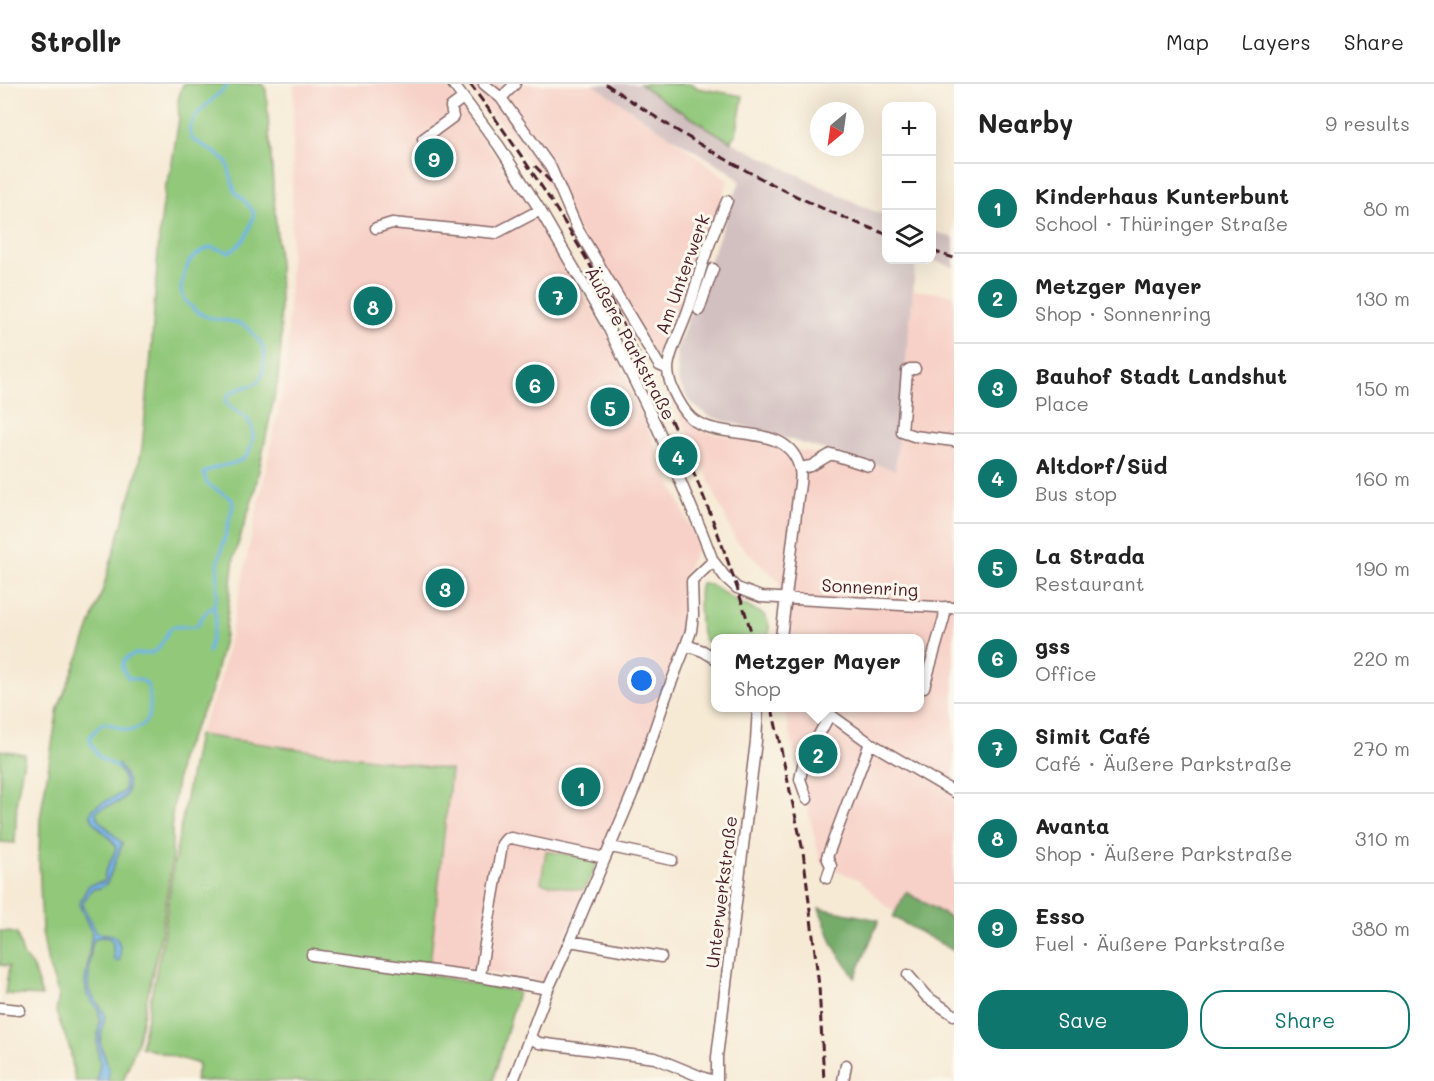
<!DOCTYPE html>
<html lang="en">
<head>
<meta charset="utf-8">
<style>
	body { margin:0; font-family:Mali,sans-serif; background:#f6f6f6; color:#222 }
	.controls { position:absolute; right:18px; top:18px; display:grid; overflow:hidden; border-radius:12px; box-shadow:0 6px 24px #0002 }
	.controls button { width:54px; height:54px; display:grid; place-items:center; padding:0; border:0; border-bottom:2px solid #e0e0e0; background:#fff; color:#222; font:30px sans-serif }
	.compass { position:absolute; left:810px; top:18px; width:54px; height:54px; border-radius:50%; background:#fff; box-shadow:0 6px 24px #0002; rotate:209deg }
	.you { position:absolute; left:642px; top:597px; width:21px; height:21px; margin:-15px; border:4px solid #fff; border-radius:50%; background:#1a73e8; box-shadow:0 0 0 9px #1a73e833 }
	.badge { display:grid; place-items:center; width:39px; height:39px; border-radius:50%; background:#0f766e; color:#fff; font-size:20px; font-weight:700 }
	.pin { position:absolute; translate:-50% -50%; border:3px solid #fff; box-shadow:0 2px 6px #0006 }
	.popup { position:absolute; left:711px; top:550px; width:213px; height:78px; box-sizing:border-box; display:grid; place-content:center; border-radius:12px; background:#fff; filter:drop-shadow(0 2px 4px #0005); font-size:20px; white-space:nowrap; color:#767676 }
	.popup b { font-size:22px; color:#222 }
	.popup::after { content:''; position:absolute; left:50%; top:100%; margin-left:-12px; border:12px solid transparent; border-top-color:#fff }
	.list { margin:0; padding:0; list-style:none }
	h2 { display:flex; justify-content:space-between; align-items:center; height:78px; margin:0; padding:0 24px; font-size:26px }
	h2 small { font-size:20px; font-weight:400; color:#767676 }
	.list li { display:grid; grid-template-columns:39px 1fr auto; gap:18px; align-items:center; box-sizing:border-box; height:90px; padding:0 24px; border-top:2px solid #e0e0e0 }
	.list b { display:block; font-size:22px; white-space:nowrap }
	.list p { margin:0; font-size:20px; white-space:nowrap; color:#767676 }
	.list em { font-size:20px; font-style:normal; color:#767676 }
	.actions { display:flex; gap:12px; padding:18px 24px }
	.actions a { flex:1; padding:14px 0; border:2px solid #0f766e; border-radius:24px; text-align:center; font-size:21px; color:#0f766e }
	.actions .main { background:#0f766e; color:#fff }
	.icon { flex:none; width:33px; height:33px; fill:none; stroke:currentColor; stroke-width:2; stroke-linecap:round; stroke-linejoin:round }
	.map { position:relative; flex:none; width:954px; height:997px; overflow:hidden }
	header { display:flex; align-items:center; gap:36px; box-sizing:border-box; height:84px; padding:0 30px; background:#fff; border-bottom:2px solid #e0e0e0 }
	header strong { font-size:28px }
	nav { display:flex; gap:33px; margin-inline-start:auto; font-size:21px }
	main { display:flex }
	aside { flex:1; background:#fff }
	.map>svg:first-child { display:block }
	.built { fill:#f7d1c7 }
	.industrial { fill:#d2bfc0 }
	.green { fill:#91c87a; stroke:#6e7452; stroke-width:1.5 }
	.forest { fill:#74ac6a; stroke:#5f664a; stroke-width:1.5 }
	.water { fill:#72b6e8; stroke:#5e6a8a; stroke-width:1.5 }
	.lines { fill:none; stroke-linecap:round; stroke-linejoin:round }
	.stream { stroke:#72b6e8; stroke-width:3 }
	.minor-casing { stroke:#866666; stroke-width:13 }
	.minor { stroke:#fff; stroke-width:10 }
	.rail { stroke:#4a1f2b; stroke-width:3; stroke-dasharray:9 4.5; stroke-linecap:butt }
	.labels { text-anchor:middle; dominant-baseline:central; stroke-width:6; stroke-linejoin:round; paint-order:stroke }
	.street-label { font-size:18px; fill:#4a1f2b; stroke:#fbf7ec }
</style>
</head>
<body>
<header>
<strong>Strollr</strong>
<nav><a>Map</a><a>Layers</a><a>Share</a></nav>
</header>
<main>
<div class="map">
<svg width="954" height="997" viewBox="0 0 954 997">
	<rect width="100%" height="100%" fill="#fbf7ec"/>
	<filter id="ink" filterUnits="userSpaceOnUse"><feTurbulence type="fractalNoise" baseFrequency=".0167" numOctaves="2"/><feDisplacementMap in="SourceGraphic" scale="12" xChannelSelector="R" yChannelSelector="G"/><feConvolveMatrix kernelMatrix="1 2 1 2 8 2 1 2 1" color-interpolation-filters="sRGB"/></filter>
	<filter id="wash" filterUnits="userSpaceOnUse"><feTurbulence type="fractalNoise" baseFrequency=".008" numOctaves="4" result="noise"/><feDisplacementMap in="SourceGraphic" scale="24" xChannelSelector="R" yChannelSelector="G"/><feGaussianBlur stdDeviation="1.35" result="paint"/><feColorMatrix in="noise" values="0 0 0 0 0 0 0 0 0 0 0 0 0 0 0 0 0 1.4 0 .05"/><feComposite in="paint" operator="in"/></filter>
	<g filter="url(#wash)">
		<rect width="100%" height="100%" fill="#f6ead5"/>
		<path class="built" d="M294,0H446L530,121L610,255L698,462L683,494L687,545L633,699L545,898L430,879L451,686L198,651L219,603L287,287L292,128Z
			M468,0H593L668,51L728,96L664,288L696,346L895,385L913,206L954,211V867L887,823L860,796L821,780L784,624H920V554H776L780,498L736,457L660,288L565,125Z"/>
		<path class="industrial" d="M593,0H640L672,22L731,58L868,125L886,132V176H916L895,386L708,332L690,318L679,299L676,267L740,97L728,86L668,51Z
			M932,147L954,154V183L931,176Z"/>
		<path class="green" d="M183,0H263L266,6L279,181L281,261L278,295L254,410L234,473L225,551L211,609L180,674L172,732V777L161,851L137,959L123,997H75L70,965L56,928L59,911L48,880L42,847L39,774L40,735L58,624L83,562L103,505L137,389L142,364L151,271L159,153L165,104L171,85L179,34L178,16Z
			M640,0H693L697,4L743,12L736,51L732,54L731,58L672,22Z
			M701,499H705L713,502L736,517L763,530L767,535L769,542V554H716V566C711,562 705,558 703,552C699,543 698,507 701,499Z
			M198,651L451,686L430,879L426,890L518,908L493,997H195L199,980L141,963L163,854L174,778Z
			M0,666L25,670L17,714L15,759L0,758Z
			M546,767L595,775L597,777L593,789L584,805L581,806L541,799Z
			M0,847L14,849L17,850L23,871L33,884L42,912L5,910L9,882L0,881Z"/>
		<path class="forest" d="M906,808L954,836V867L893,833Z
			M819,824L879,836L855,894L833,861Z"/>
		<path class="water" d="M118,680C129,694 135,711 114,720C107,723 101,723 96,728C97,739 105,740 111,748C115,752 117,755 122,759L121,763L107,799L100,804L92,805L82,820C84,827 90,833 93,841C94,843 95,848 97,849C98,850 104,849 106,850C120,850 121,864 120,875L118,877H115C111,869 116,861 110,854L101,853L96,854C95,855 94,856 93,858C91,862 87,902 89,906C93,915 101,922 105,931L100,958L109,986L108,997H97L100,980L97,958L100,936L99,927L87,911L85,899L92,849L79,820L89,801L103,798L105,796V789L116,765C113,753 102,749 95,739C79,720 116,717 125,706C125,697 123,689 117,684Z"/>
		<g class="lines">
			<path class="stream" d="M208,568L216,536L214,522
				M119,684L99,673L90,658V653L99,642L104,639L109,640L128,647C145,644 150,635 150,620C150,614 150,605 147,600C143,595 134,595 128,594L122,584L124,576C128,574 132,570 136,570C143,569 150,571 155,567C163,562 165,550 172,543L197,542L205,529L214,521L217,511L218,479L233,422L232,415L207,400L204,389C221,376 247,387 252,358C253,352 253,344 250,339C245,329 232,327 225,318C234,294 262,314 264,281C266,265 263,260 252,249C249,245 246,241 241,240C230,236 216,237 205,232C195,228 183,217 181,206C181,202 183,196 184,192C189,173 193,172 210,163L229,168C245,159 250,146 254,129L245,117L235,108L227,78L213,67L192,55L189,44L196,31L229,0"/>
		</g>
	</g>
	<g filter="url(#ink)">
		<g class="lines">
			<g class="minor-casing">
				<path id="minor" d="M453,0L499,62L540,126L607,241L658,345L701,446L713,477L726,494L737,504L761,513L954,524
					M484,0L501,14
					M515,0L501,14L551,84L577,144L659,281L668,285
					M423,55L453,33L451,23L463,14
					M727,117C718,138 709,159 702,181C697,197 693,214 687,229C682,244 668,270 668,285C668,295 673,307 678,316C682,323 687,332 695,337C726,358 790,337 800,386C802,395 799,405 798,413L781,554
					M376,144L392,139L496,149L540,126
					M699,226L713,185
					M915,285H910L907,287L902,348L914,352L954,357
					M800,384L811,382L831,370L869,382
					M686,561L703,567L716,575
					M924,603L944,534L945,523
					M821,624L867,657L954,708
					M807,715L800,695L803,681L830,630
					M611,763L672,776
					M827,794L831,782L827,773L870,659
					M570,857L661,873
					M312,871L480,893L548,905
					M908,891L927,913L954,931
					M480,893C486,848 495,804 502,760L506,755L511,754L605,774
					M0,924L20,926
					M529,953L539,959L655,974L704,994L716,997
					M513,997L548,905L570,857L636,701L666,612L686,561L691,547L693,531L692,497L713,477
					M717,997V973L756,657L758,624
					M843,997L846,981"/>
			</g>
			<use href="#minor" class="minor"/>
			<path class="rail" d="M470,0C595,167 693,354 753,554
				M606,0C693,60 787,114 886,150
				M535,82L552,99
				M932,167L954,174
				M772,624L803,767L819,902L824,997"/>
		</g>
	</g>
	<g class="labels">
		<g class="street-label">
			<text transform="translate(682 190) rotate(-70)">Am Unterwerk</text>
			<text transform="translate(631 259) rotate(62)">Äußere Parkstraße</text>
			<text transform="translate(870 503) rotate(3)">Sonnenring</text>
			<text transform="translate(721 808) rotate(-83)">Unterwerkstraße</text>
		</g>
	</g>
</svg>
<div class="controls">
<button>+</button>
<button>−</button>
<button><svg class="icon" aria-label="layers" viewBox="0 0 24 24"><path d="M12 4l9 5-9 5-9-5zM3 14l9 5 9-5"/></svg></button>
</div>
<svg class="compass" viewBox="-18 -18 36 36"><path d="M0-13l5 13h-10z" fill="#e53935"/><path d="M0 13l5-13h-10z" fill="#767676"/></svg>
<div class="you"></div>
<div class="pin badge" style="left:581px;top:703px">1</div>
<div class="pin badge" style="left:818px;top:670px">2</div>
<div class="popup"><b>Metzger Mayer</b>Shop</div>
<div class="pin badge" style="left:445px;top:504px">3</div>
<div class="pin badge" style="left:678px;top:372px">4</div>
<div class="pin badge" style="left:610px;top:323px">5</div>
<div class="pin badge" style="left:535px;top:300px">6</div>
<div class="pin badge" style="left:558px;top:212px">7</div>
<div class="pin badge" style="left:373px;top:222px">8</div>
<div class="pin badge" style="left:434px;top:74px">9</div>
</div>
<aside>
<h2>Nearby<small>9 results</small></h2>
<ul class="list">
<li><span class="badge">1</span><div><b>Kinderhaus Kunterbunt</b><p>School · Thüringer Straße</p></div><em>80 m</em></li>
<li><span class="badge">2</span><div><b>Metzger Mayer</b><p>Shop · Sonnenring</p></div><em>130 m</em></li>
<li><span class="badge">3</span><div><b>Bauhof Stadt Landshut</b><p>Place</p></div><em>150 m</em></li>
<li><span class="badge">4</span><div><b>Altdorf/Süd</b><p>Bus stop</p></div><em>160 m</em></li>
<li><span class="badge">5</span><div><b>La Strada</b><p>Restaurant</p></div><em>190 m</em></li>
<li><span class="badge">6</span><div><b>gss</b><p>Office</p></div><em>220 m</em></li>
<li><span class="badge">7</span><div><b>Simit Café</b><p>Café · Äußere Parkstraße</p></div><em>270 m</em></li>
<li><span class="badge">8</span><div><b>Avanta</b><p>Shop · Äußere Parkstraße</p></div><em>310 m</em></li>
<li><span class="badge">9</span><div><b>Esso</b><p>Fuel · Äußere Parkstraße</p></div><em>380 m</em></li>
</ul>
<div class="actions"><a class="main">Save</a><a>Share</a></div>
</aside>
</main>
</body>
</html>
